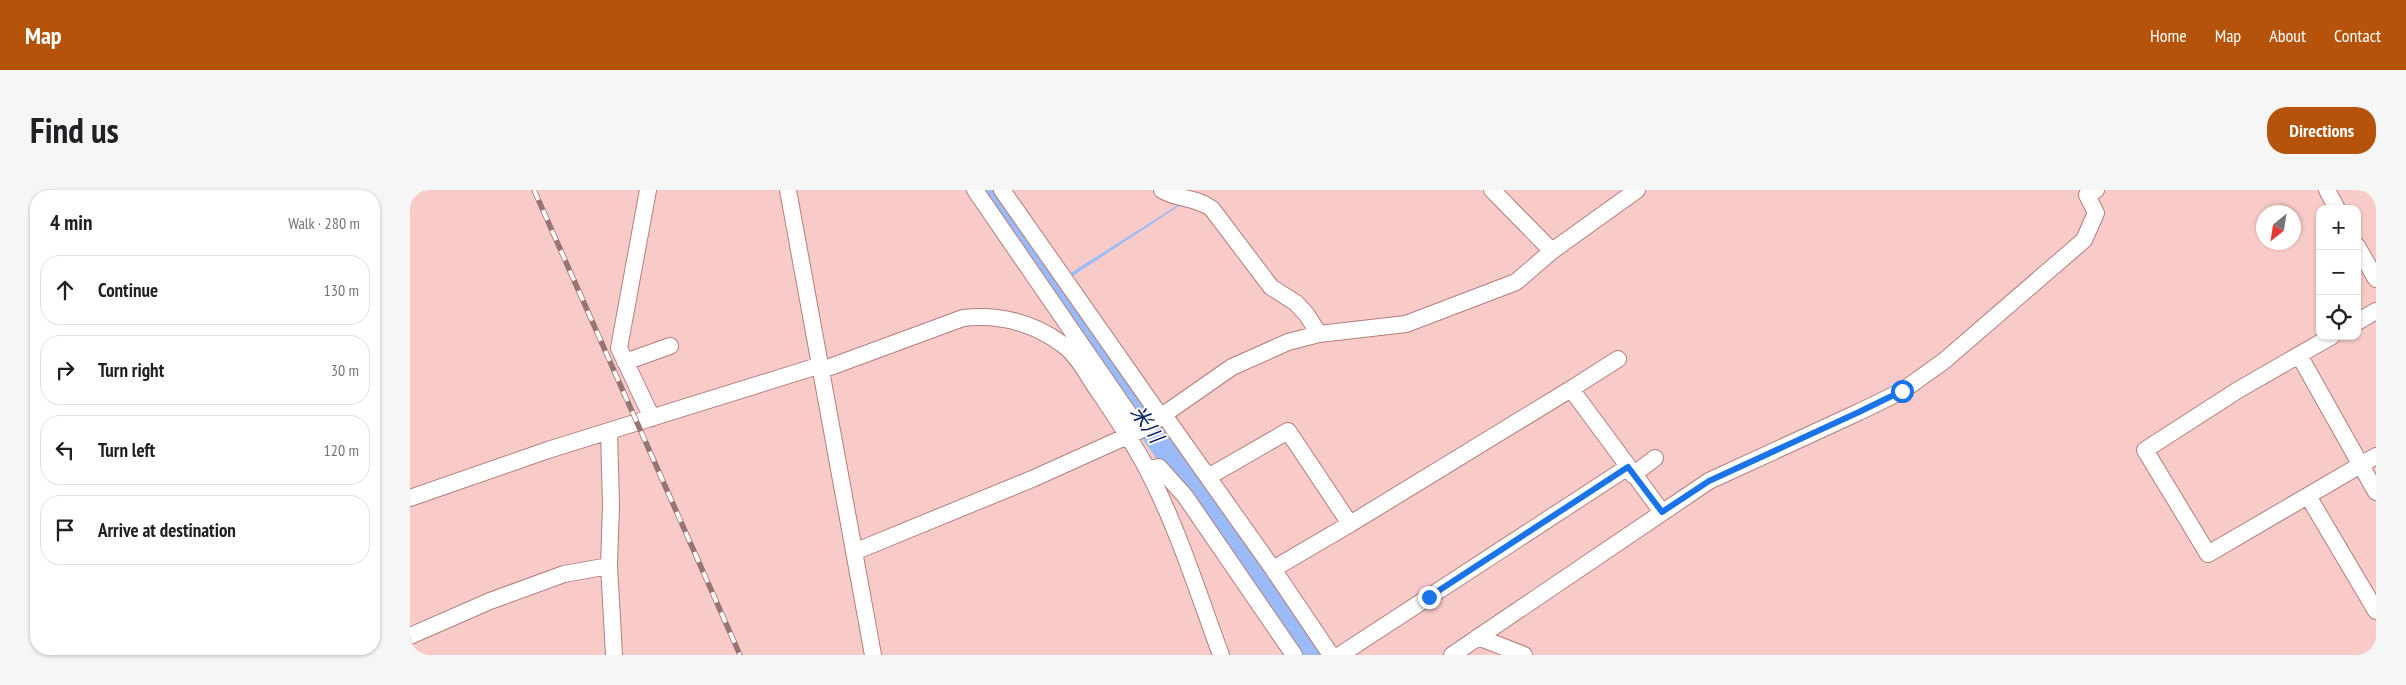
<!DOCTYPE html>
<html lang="en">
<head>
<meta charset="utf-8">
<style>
	body { margin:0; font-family:"PT Sans Narrow","Noto Sans JP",sans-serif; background:#f6f6f6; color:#202124 }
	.controls { position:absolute; right:15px; top:15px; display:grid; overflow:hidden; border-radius:10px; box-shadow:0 1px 4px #0004 }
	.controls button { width:45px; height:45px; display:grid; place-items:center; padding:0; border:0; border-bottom:1px solid #e0e0e0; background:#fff; color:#202124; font:25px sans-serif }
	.compass { position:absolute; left:1846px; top:15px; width:45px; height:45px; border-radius:50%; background:#fff; box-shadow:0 1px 4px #0004; rotate:210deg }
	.stop { position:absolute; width:15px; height:15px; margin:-11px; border:4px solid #1a73e8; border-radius:50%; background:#fff }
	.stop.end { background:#1a73e8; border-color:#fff; box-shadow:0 1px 5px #0008 }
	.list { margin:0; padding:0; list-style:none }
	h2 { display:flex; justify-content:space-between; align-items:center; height:65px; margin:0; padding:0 20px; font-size:21px }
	h2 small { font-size:16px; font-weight:400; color:#757577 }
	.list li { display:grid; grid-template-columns:32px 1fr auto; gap:15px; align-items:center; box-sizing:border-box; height:70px; margin:0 10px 10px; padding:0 10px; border:1px solid #e0e0e0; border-radius:20px }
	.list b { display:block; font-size:19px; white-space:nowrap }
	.list em { font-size:16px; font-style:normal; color:#757577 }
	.icon { flex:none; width:28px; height:28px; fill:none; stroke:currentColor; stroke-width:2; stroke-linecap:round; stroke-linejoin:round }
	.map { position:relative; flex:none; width:1966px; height:465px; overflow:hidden; border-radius:20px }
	header { display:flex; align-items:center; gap:30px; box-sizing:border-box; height:70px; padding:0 25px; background:#b45309; color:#fff }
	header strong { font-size:24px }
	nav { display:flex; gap:28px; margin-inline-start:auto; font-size:18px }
	.intro { display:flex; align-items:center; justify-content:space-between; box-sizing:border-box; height:120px; padding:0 30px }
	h1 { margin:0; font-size:35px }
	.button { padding:12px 22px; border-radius:20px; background:#b45309; color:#fff; font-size:18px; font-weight:700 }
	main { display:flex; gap:30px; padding:0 30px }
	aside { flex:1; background:#fff; border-radius:20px; box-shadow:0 1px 4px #0004 }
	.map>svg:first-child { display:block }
	.water { fill:#9abbf8 }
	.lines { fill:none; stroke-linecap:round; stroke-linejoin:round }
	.river { stroke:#9abbf8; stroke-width:25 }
	.minor-casing { stroke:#b27e7c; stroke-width:18 }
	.minor { stroke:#fff; stroke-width:16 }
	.rail-casing { stroke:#977573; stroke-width:5.5 }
	.rail { stroke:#fdf7f7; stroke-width:4; stroke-dasharray:11; stroke-linecap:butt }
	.route { stroke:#1a73e8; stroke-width:6 }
	.labels { text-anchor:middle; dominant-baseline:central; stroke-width:4; stroke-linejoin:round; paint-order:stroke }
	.water-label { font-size:20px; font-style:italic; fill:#052464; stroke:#fdf7f7 }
</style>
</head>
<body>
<header>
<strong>Map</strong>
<nav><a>Home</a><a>Map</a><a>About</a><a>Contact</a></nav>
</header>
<div class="intro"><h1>Find us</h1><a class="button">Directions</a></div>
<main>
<aside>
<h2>4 min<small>Walk · 280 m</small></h2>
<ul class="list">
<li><svg class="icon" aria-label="ahead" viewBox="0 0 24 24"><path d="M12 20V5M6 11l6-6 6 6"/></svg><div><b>Continue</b></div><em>130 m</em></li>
<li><svg class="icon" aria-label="right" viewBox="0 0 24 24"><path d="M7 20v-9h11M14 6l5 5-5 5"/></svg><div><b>Turn right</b></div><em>30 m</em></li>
<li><svg class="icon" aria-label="left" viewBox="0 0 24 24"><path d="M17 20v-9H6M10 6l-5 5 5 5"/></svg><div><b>Turn left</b></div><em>120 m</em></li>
<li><svg class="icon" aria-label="arrive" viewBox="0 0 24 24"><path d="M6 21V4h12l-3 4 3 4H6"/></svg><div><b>Arrive at destination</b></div></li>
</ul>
</aside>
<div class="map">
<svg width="1966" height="465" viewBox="0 0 1966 465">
	<rect width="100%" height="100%" fill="#f9cbc8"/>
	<path class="water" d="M768,15L769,16L658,89L656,86Z"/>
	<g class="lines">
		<path class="river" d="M577,0L640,96L900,465"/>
		<g class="minor-casing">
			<path id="minor" d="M238,0L209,158L242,228
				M378,0L463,465
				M565,0L730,240
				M592,0L751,227
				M752,0C768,10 787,7 802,19L861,97L886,113L897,125L909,144
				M1082,0L1142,61
				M1917,0L1927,19
				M1947,56L1966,89
				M1947,132L1966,121
				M1922,146L1828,200L1735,260L1798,364L1966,266
				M1889,165L1966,302
				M215,172L260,156
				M412,180L553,128C590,124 622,132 652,154C668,165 678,187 689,202C706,227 723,252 737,279C768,338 788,403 811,465
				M1161,199L1208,169
				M754,225L863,379L921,465
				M199,241L201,315L199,376L204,465
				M738,279L749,277L775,306L884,465
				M1223,285L1245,268
				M798,287L878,241L940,334L863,379
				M1898,306L1966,421
				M0,308L138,260L411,175
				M940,334L1161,199L1252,322
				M444,362L622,289L733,239L822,177L878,152L909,144L996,134L1106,92L1142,61L1227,0
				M0,446L80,411L154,384L199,376
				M1068,447L1114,465
				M930,465L1218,277
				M1042,465L1299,291L1449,222L1492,201L1534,171L1674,50L1686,23L1677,5L1686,0"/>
		</g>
		<use href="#minor" class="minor"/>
		<g class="rail-casing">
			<path id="rail" d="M124,0L330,465"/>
		</g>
		<use href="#rail" class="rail"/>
	</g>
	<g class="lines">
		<path class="route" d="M1019,407L1218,277L1252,322L1299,291L1449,222L1492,201"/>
	</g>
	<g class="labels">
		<g class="water-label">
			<text transform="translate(737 234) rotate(55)">米川</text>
		</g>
	</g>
</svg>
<div class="controls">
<button>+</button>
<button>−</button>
<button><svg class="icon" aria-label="locate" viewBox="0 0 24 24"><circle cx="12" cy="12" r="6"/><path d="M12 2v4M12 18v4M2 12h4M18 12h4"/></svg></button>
</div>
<svg class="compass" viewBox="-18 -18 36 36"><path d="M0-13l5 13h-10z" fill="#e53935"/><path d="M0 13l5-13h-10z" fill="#757577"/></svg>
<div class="stop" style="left:1492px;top:201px"></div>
<div class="stop end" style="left:1019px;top:407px"></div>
</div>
</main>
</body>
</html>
